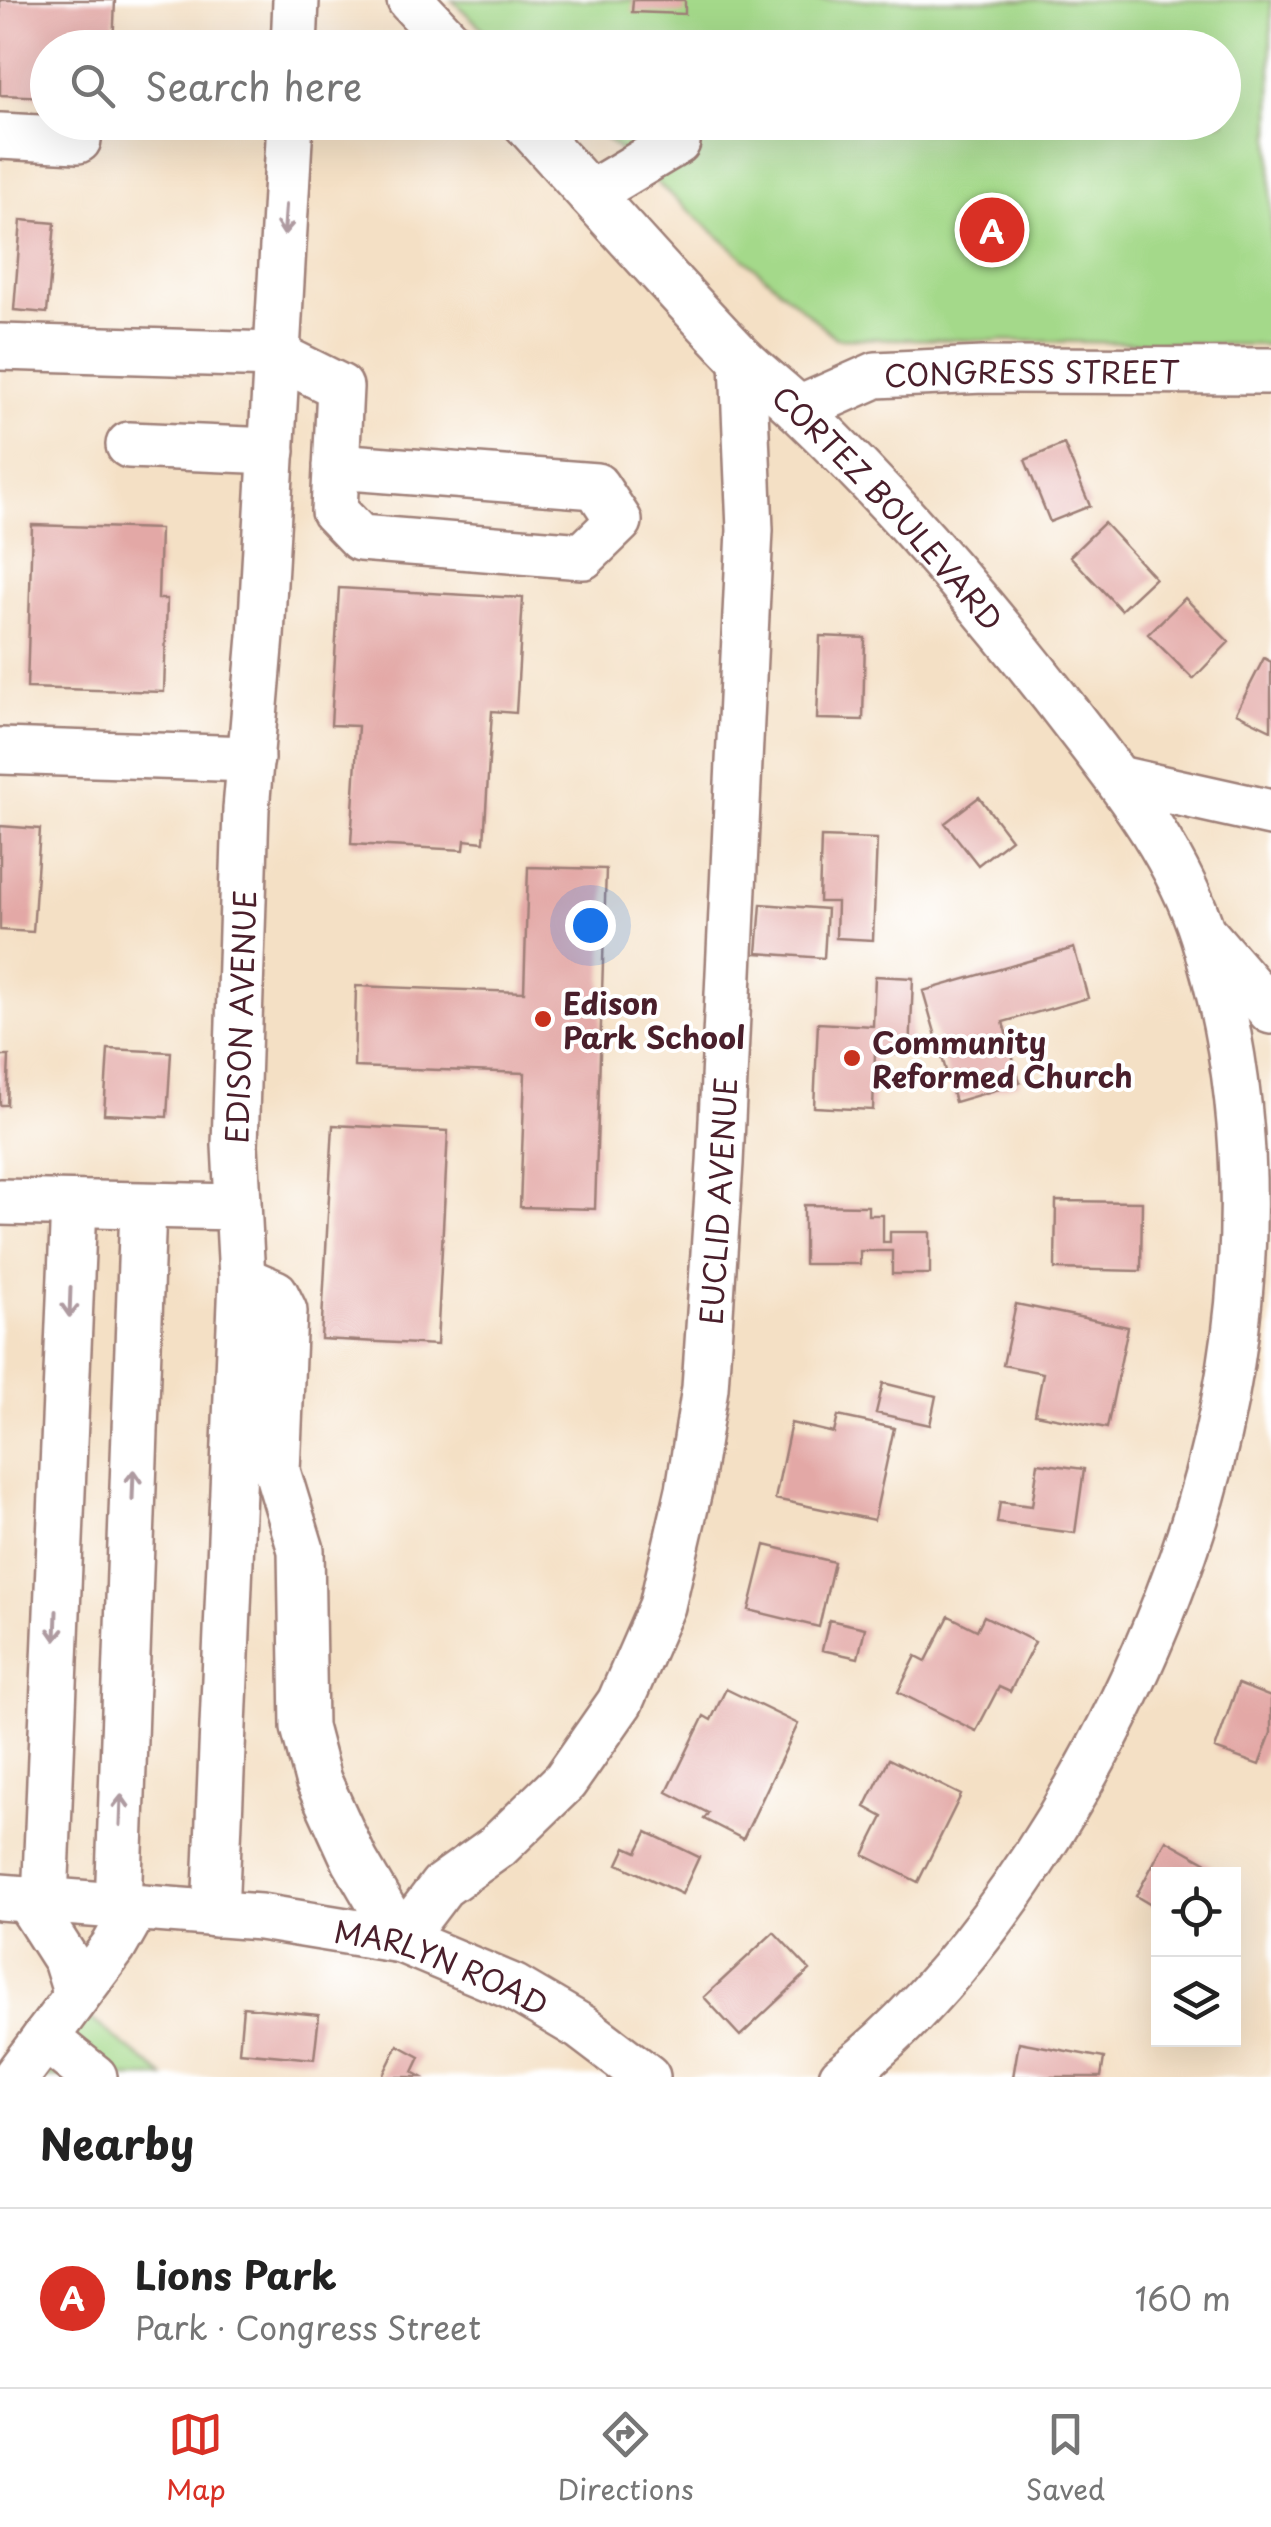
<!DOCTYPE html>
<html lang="en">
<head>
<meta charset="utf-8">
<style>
	body { margin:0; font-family:"Playpen Sans",sans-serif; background:#f2f2f2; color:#222 }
	.controls { position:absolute; right:30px; bottom:30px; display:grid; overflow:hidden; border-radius:0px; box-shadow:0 10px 40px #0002 }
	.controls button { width:90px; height:90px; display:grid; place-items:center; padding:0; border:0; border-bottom:2px solid #e0e0e0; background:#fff; color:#222; font:50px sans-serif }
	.you { position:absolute; left:590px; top:925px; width:35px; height:35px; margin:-25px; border:8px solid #fff; border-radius:50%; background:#1a73e8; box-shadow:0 0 0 15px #1a73e833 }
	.badge { display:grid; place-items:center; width:65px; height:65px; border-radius:50%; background:#d93025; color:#fff; font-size:32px; font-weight:700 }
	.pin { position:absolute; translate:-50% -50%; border:5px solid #fff; box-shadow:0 2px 10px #0006 }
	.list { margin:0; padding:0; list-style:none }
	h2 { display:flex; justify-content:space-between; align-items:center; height:130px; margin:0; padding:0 40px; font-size:42px }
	h2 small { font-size:32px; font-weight:400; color:#767676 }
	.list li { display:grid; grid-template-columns:65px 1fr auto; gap:30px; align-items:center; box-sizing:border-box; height:180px; padding:0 40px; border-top:2px solid #e0e0e0 }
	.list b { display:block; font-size:38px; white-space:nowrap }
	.list p { margin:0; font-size:32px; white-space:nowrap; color:#767676 }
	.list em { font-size:32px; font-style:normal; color:#767676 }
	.icon { flex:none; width:55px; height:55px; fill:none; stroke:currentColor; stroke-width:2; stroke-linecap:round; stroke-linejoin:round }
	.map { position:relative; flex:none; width:1271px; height:2077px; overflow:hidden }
	.search { position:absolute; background:#fff; box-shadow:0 10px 40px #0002; left:30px; right:30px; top:30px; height:110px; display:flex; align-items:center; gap:25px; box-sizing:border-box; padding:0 35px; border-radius:55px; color:#767676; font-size:38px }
	.sheet { height:310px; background:#fff }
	nav { display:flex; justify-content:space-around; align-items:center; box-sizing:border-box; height:140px; border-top:2px solid #e0e0e0; background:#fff; font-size:28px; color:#767676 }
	nav a { display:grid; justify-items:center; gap:5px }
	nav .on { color:#d93025 }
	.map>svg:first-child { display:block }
	.green { fill:#a4d98a; stroke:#777c5a; stroke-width:2.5 }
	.building { fill:#e3a8a6 }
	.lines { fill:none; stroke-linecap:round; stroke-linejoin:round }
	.minor-casing { stroke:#9f8078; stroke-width:50 }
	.minor { stroke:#fff; stroke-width:45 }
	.oneway { stroke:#ae9aa0 }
	.poi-dot { fill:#c8321e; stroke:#fff; stroke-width:4 }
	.labels { text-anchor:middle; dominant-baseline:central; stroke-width:8; stroke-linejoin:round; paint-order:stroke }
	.street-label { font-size:30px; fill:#4a1f2b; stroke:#fff }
	.poi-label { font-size:30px; font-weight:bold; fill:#4a1f2b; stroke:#fff; text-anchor:start }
</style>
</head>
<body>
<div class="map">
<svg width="1271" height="2077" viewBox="0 0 1271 2077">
	<rect width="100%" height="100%" fill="#fff"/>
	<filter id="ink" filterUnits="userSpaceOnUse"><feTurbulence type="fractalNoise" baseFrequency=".01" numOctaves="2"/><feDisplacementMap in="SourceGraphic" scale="20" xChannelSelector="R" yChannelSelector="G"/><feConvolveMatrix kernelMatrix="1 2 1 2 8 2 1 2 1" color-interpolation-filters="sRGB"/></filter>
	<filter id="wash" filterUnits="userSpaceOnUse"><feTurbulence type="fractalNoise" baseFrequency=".0048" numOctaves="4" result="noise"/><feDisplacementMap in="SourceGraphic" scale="40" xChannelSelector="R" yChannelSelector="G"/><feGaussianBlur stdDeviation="2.25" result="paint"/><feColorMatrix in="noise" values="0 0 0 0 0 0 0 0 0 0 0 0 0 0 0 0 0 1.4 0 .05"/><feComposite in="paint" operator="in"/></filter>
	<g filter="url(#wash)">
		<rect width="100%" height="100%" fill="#f4e0c5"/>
		<path class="green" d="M452,0H1271V345L836,338L588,123L1224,122V48L502,47Z
			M76,2007L165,2077H24Z"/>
		<g id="blocks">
			<path class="building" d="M0,0H115L113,48H48V97L0,95Z
				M633,0H685V14L632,12Z
				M21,220L55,223L47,313L14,310Z
				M1064,444L1090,506L1050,522L1025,460Z
				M1104,523L1155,578L1121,610L1070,556Z
				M32,525L160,529L158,599H167L164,692L27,688Z
				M339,588L523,598L516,713L492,711L484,842L465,840L464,850L351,844L358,726L331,725Z
				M1185,598L1229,642L1193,679L1148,634Z
				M820,636L865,638L863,720L817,719Z
				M1264,658L1271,662V730L1236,713Z
				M979,797L1011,839L978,865L945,823Z
				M0,826L40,829L33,932L0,930Z
				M821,837L877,839L873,940L836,938L837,902H819Z
				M528,867L606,869L595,1209L520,1207L525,1073L354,1067L356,986L524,992Z
				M761,904L827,909L824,958L757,953Z
				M1074,948L1088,998L1003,1022L1020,1083L955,1102L923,991Z
				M875,976L913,978L910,1055L875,1053L873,1110L814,1107L818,1023L873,1026Z
				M108,1049L171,1052L167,1117L104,1114Z
				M0,1056H9L7,1105H0Z
				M333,1125L448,1131L437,1345L321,1339Z
				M1056,1201L1142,1202L1141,1271L1055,1269Z
				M804,1205L868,1206V1215H883V1242H890V1232H930V1274H892V1251H860V1264H804Z
				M1016,1304L1128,1327L1107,1428L1035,1414L1043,1373L1003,1365Z
				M883,1383L936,1396L930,1425L876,1413Z
				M838,1416L894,1428L874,1520L775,1499L791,1423L834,1433Z
				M1038,1463L1084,1469L1075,1533L997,1523L1000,1502L1032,1506Z
				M765,1545L834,1562L819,1627L749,1610Z
				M949,1616L977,1630L984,1616L1035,1642L1010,1692L999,1687L976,1731L898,1692L916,1656L926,1661Z
				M829,1620L865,1628L858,1658L822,1650Z
				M1238,1684L1271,1697V1733L1259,1765L1215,1749Z
				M726,1689L798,1724L743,1839L704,1819L708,1813L667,1792L704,1716L711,1720Z
				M889,1759L961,1795L918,1882L864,1855L883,1817L865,1807Z
				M647,1832L699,1857L682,1894L618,1864L626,1847L637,1852Z
				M1166,1840L1212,1866L1207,1874H1158V1909L1136,1896Z
				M774,1932L810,1970L740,2036L704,1997Z
				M243,2007L319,2015L314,2059L239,2052Z
				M1019,2042L1104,2058L1101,2077H1013Z
				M398,2045L420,2057L413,2072L422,2077H382Z"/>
		</g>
	</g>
	<g filter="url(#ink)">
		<use href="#blocks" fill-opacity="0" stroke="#9f8078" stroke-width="2.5"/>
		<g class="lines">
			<g class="minor-casing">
				<g id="minor">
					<path d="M410,0L455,48"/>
					<path d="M294,48L296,0"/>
					<path id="s1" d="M525,122C596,200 665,279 738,355C757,375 780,391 799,410C903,509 997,621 1084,735C1130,794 1180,862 1203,935C1271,1150 1249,1391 1167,1599C1101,1768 986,1963 842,2077"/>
					<path d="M0,136L78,140"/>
					<path d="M590,194L677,142L672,122"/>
					<path d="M0,347L276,355L340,387L334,511L360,538L583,556L619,521L596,486L336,466"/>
					<path id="s2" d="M799,409L876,375L983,370L1271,371"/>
					<path d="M129,445L272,451"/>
					<path d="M0,751L251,759"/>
					<path d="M1118,779L1271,813"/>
					<path d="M1207,937L1271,1011"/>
					<path d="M0,1202L237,1207"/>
					<path id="s3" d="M242,1279L275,1293L284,1311L277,1471L301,1550L304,1727L318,1780L355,1861L401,1940L442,1886L498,1846L565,1781L620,1702L662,1606L689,1490L705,1388L720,1163L750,530L743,361"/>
					<path id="s4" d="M0,1897L260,1917L401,1940L513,1987L581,2027L647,2077"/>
					<path d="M27,1899L66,1960L77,1995"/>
					<path d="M45,1901L74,1204"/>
					<path d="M118,1907L143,1207"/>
					<path id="s5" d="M215,1914L242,1279L235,1145L246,809L261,636L290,122"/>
					<path d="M45,2038L94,2077"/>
					<path d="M16,2077L114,1946L135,1909"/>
				</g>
			</g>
			<use href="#minor" class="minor"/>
		</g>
		<defs><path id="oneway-shaft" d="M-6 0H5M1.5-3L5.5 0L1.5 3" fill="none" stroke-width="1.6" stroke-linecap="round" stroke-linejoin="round" transform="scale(2.5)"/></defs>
		<g class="oneway">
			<use href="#oneway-shaft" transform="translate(285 220) rotate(94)"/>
			<use href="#oneway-shaft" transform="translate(70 1302) rotate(92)"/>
			<use href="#oneway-shaft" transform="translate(133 1485) rotate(-88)"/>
			<use href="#oneway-shaft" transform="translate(56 1626) rotate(92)"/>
			<use href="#oneway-shaft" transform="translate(121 1810) rotate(-88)"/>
		</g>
	</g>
	<g class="poi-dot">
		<circle cx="543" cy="1019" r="10"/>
		<circle cx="852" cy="1058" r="10"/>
	</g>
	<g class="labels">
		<g class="street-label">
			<text stroke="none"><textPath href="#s2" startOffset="240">CONGRESS STREET</textPath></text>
			<text stroke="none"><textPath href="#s1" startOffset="530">CORTEZ BOULEVARD</textPath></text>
			<text stroke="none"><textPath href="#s5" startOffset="898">EDISON AVENUE</textPath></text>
			<text stroke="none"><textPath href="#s3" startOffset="1552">EUCLID AVENUE</textPath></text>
			<text stroke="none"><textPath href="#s4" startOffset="450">MARLYN ROAD</textPath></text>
		</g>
		<g class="poi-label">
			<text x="563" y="1002">Edison<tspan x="563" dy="34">Park School</tspan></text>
			<text x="872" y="1041">Community<tspan x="872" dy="34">Reformed Church</tspan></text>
		</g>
	</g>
</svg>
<div class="controls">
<button><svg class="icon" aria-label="locate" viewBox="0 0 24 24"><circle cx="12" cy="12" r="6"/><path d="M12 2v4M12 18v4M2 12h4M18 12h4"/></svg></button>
<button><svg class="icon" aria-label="layers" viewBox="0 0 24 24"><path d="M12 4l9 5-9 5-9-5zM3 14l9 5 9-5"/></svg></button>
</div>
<div class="you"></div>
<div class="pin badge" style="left:992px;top:230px">A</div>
<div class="search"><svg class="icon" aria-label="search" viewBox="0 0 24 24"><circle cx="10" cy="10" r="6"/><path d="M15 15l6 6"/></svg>Search here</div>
</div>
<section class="sheet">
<h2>Nearby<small></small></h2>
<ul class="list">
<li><span class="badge">A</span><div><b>Lions Park</b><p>Park · Congress Street</p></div><em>160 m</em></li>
</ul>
</section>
<nav>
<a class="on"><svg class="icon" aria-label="map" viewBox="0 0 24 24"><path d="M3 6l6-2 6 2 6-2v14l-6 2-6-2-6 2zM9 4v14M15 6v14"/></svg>Map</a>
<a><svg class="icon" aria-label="directions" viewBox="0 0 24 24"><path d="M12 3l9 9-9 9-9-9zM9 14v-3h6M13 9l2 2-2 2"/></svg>Directions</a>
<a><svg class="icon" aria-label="saved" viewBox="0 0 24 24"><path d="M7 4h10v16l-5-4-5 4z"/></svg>Saved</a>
</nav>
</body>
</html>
